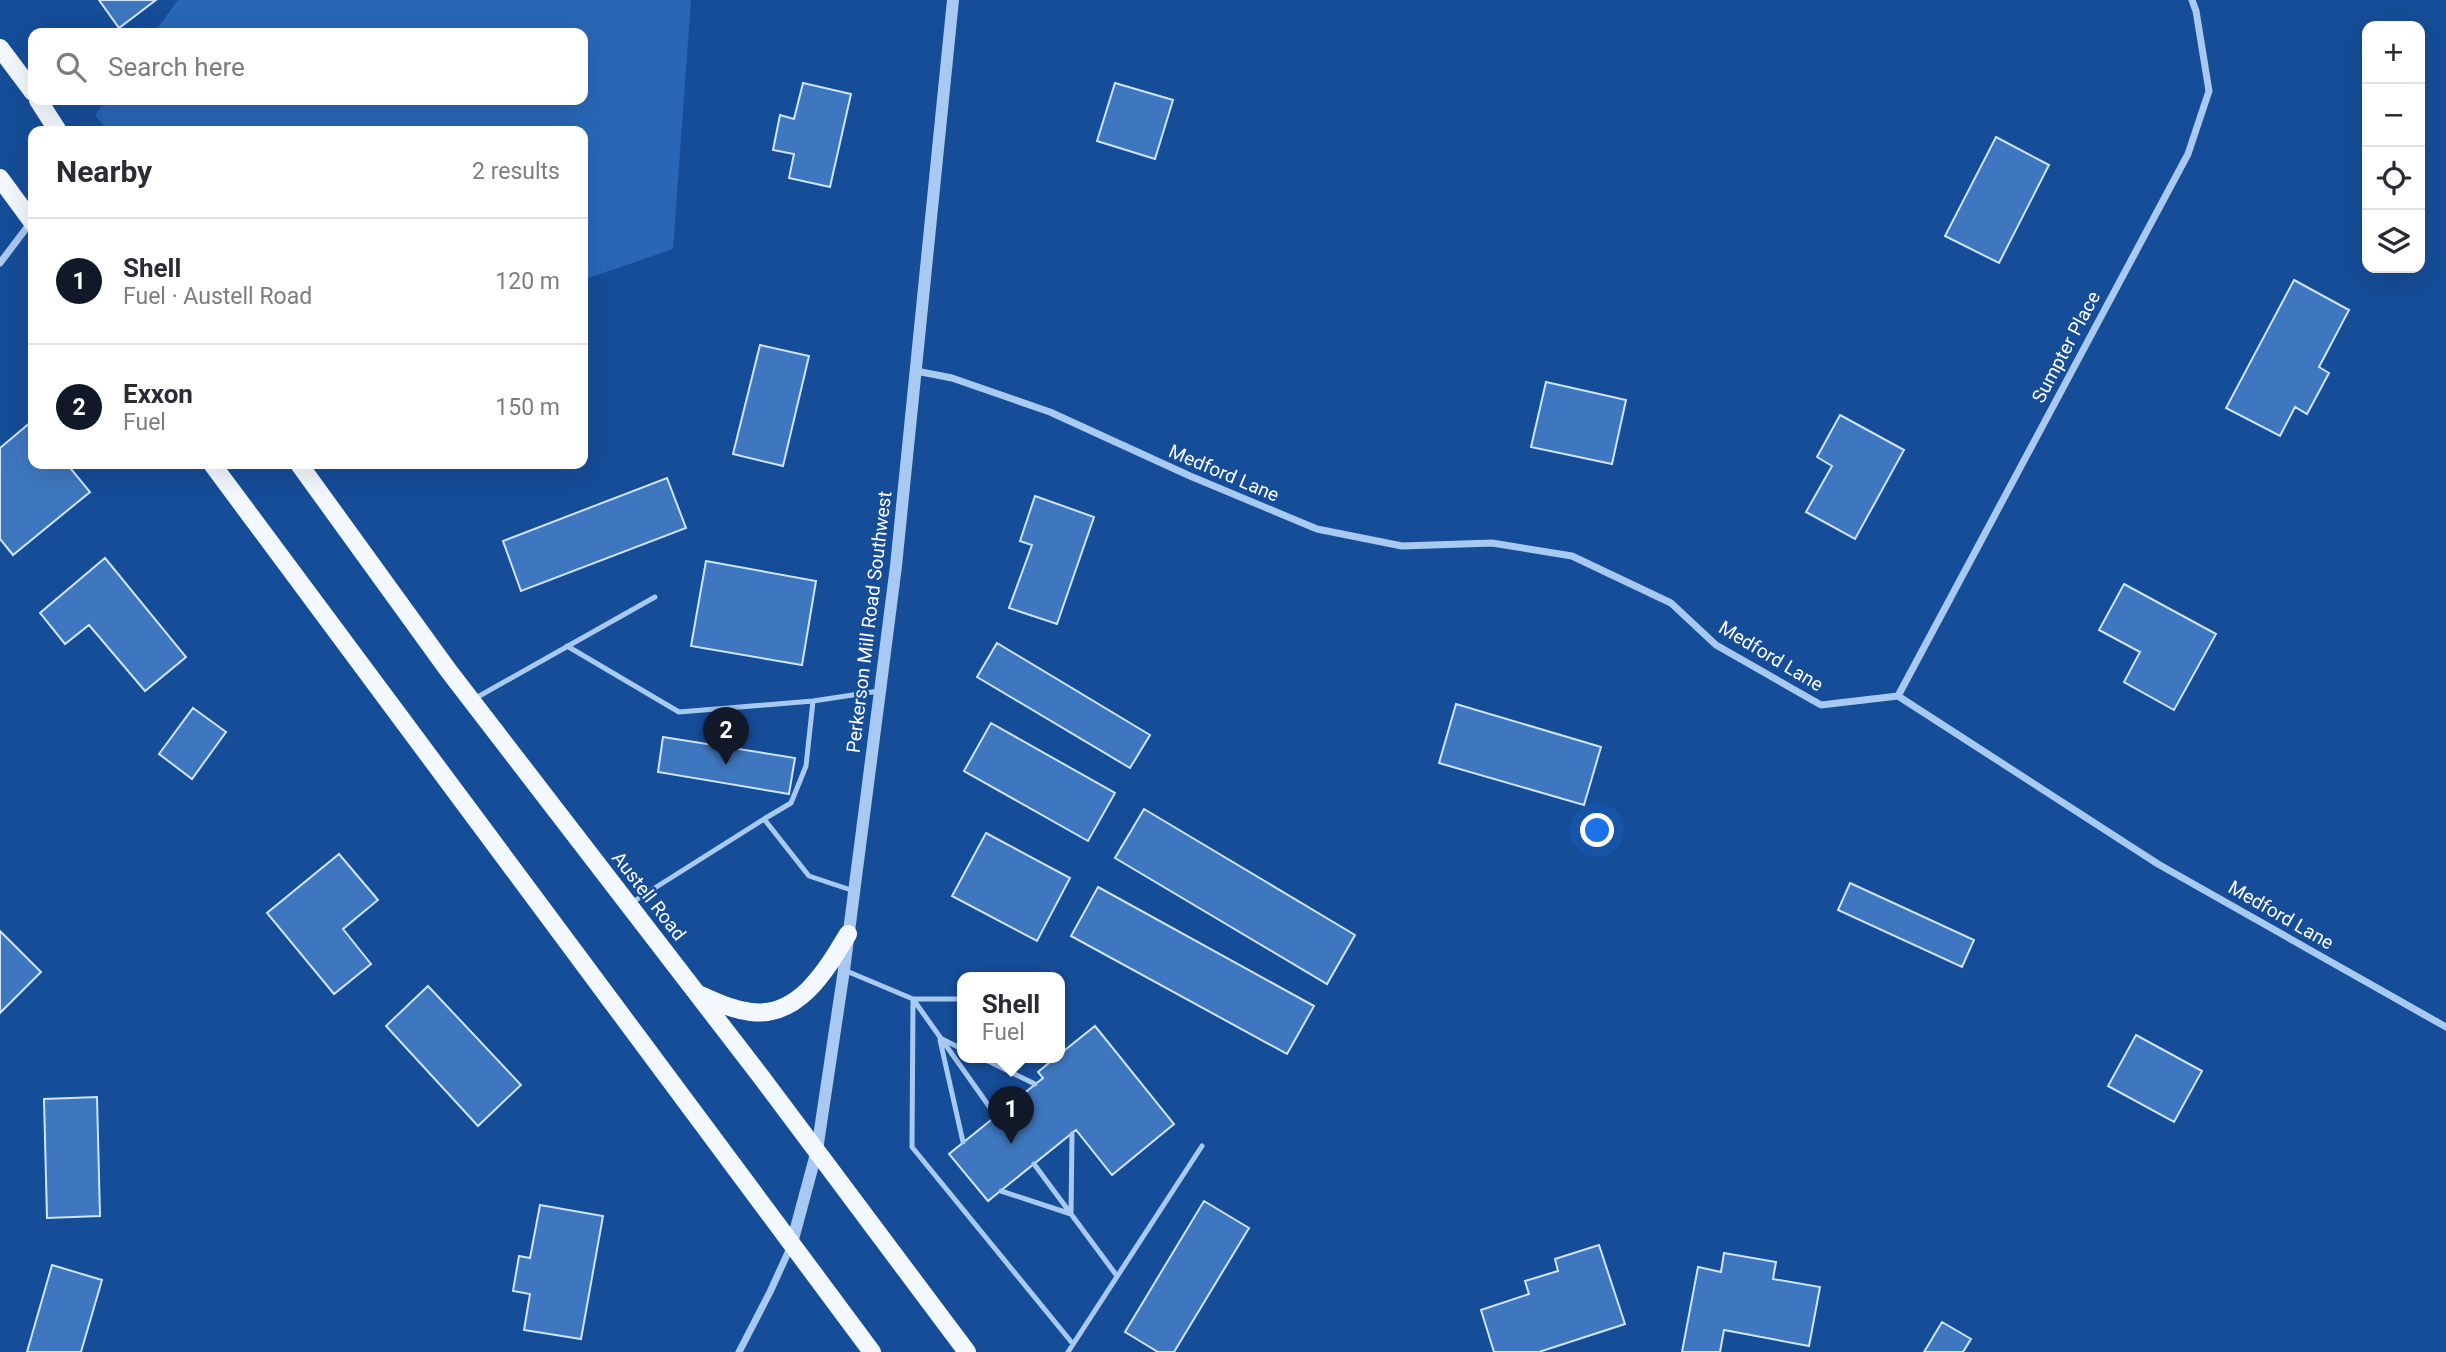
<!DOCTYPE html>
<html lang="en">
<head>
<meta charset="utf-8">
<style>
	body { margin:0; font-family:Roboto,sans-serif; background:#f7f7f7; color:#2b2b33 }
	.controls { position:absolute; right:21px; top:21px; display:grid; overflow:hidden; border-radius:14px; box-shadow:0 7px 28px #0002 }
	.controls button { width:63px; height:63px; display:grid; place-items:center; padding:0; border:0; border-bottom:2px solid #e1e1e2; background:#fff; color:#2b2b33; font:35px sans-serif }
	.you { position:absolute; left:1598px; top:831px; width:24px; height:24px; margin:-18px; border:5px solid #fff; border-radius:50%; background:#1a73e8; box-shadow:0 0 0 10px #1a73e833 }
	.badge { display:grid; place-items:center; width:46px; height:46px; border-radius:50%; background:#111827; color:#fff; font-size:23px; font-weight:700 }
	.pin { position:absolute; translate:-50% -58px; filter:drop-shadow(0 2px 4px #0008) }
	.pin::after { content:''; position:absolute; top:37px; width:24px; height:21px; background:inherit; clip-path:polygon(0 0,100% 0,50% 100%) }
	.popup { position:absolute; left:957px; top:972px; width:108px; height:91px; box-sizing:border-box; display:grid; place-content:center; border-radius:14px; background:#fff; filter:drop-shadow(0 2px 5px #0005); font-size:23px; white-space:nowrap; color:#7c7c81 }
	.popup b { font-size:26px; color:#2b2b33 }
	.popup::after { content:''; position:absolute; left:50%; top:100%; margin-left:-14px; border:14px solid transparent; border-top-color:#fff }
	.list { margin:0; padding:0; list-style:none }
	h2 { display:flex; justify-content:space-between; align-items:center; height:91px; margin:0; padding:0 28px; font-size:30px }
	h2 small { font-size:23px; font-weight:400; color:#7c7c81 }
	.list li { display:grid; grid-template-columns:46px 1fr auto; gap:21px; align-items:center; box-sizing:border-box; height:126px; padding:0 28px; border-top:2px solid #e1e1e2 }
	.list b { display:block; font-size:26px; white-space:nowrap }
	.list p { margin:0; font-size:23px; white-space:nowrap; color:#7c7c81 }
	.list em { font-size:23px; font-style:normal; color:#7c7c81 }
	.icon { flex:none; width:38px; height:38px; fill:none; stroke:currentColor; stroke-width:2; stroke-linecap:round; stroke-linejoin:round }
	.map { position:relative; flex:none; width:2446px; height:1352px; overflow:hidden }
	.search { position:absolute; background:#fff; box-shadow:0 7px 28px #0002; left:28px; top:28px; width:560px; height:77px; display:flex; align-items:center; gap:18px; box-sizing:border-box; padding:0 24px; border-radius:14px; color:#7c7c81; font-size:26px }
	.panel { position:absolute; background:#fff; box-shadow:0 7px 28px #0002; left:28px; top:126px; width:560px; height:343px; border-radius:14px }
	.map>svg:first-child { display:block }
	.green { fill:#2967b6 }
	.building { fill:#3e77bf; stroke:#d0e4fc; stroke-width:2 }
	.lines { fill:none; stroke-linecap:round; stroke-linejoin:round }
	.service { stroke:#a8c9f2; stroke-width:5 }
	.minor { stroke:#a8c9f2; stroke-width:7 }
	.tertiary { stroke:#a8c9f2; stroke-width:12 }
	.primary { stroke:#f3f8ff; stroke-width:18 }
	.labels { text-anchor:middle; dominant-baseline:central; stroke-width:5; stroke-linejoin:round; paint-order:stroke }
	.street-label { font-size:19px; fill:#fff; stroke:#164d98 }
</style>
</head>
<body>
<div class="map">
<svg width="2446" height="1352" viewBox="0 0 2446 1352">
	<rect width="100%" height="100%" fill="#164d98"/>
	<path class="green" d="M178,0H691L673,249L583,280V131H108L95,115L106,100H583V33H154Z"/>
	<path class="building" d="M99,0H156L119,28Z
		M803,83L851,94L830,187L789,178L794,154L773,150L780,115L794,119Z
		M1115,83L1173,100L1155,159L1097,141Z
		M1996,137L2049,165L1999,263L1945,236Z
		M2294,280L2349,310L2319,367L2329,373L2307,414L2295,407L2280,436L2226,408Z
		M760,345L809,356L783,466L733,454Z
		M1546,382L1626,400L1612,464L1531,447Z
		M1840,415L1904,450L1855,539L1806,512L1832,466L1817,457Z
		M32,421L33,464H67L90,492L13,555L0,539V448Z
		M667,478L686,528L521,591L503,541Z
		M1035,496L1094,517L1057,624L1009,608L1032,545L1020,541Z
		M105,558L186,657L145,691L89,625L65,644L40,613Z
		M706,561L816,581L802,665L691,646Z
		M2124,584L2216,634L2174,710L2124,682L2140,652L2099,630Z
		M997,643L1150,735L1130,768L977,677Z
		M1456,704L1601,747L1584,805L1439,763Z
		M193,708L226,732L192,779L159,754Z
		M991,723L1115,793L1088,841L964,771Z
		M663,737L795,758L789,794L658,772Z
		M1144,809L1355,935L1327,984L1115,858Z
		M986,833L1070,878L1037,941L952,896Z
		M339,854L378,900L343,929L371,964L334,994L267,913Z
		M1850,883L1974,940L1962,967L1838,910Z
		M1098,887L1314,1006L1287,1054L1071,936Z
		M0,931L41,972L0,1013Z
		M428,986L521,1085L478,1126L386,1026Z
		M1095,1026L1174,1124L1112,1175L1076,1130L988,1201L949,1154L1043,1078L1038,1072L1055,1058H1060V1054Z
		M2136,1035L2202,1071L2174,1122L2108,1086Z
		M97,1097L100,1216L47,1218L44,1099Z
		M1204,1201L1249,1228L1174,1352H1158L1125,1332Z
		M540,1205L603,1216L581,1339L524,1330L530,1294L513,1291L519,1256L530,1258Z
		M1599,1245L1625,1324L1539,1352H1494L1481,1310L1529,1294L1525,1281L1558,1271L1555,1259Z
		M1724,1253L1776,1262L1773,1279L1820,1287L1809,1346L1724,1330L1720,1352H1682L1698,1267L1721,1272Z
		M52,1265L102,1280L81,1352H27Z
		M1942,1322L1971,1339L1963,1352H1924Z"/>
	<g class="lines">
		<path class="service" d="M567,646L679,712L813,701
			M474,699L655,597
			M764,819L791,803L806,766L813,701L879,691
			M631,903L764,819L809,876L854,891
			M844,970L913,999L996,1116
			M962,999H913L912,1147L1073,1344
			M942,1039L962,1049
			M940,1040L963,1142
			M982,1058L1035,1084
			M1034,1164L1117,1276
			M1001,1191L1071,1214L1072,1134
			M1068,1352L1202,1146"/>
		<path class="minor" d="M0,263L31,222
			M916,371L952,378L1050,412L1190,476L1317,529L1402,546L1492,543L1572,556L1671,603L1716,645L1821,705L1898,696L2158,864L2446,1027
			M1898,696L2188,154L2209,91L2196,11L2192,0
			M739,1352L770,1292L791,1246"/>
		<path class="tertiary" d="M792,1243L817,1150L844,970L880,691L896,566L953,0"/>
		<path class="primary" d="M0,48L33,92
			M38,100L58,131
			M0,178L33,223
			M212,464L872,1352
			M299,464L448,670L762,1078L967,1352
			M698,994C715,1001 732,1010 751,1012C799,1018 827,969 848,934"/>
	</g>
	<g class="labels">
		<g class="street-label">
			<text transform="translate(2066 347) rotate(-62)">Sumpter Place</text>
			<text transform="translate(1224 473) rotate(23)">Medford Lane</text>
			<text transform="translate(869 622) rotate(-83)">Perkerson Mill Road Southwest</text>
			<text transform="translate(1771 656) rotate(31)">Medford Lane</text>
			<text transform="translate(649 896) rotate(52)">Austell Road</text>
			<text transform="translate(2281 915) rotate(30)">Medford Lane</text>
		</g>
	</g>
</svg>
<div class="controls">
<button>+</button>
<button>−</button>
<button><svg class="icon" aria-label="locate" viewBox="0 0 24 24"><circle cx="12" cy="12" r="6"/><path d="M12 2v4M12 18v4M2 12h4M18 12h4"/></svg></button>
<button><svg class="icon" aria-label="layers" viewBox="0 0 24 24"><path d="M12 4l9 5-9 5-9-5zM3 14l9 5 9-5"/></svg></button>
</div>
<div class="you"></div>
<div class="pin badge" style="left:1011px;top:1144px">1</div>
<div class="popup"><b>Shell</b>Fuel</div>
<div class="pin badge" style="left:726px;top:765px">2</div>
<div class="search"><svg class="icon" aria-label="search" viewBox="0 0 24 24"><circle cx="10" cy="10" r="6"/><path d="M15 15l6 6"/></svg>Search here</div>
<section class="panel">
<h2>Nearby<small>2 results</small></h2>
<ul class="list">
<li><span class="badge">1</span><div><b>Shell</b><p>Fuel · Austell Road</p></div><em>120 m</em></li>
<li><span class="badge">2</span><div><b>Exxon</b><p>Fuel</p></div><em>150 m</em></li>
</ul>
</section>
</div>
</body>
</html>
